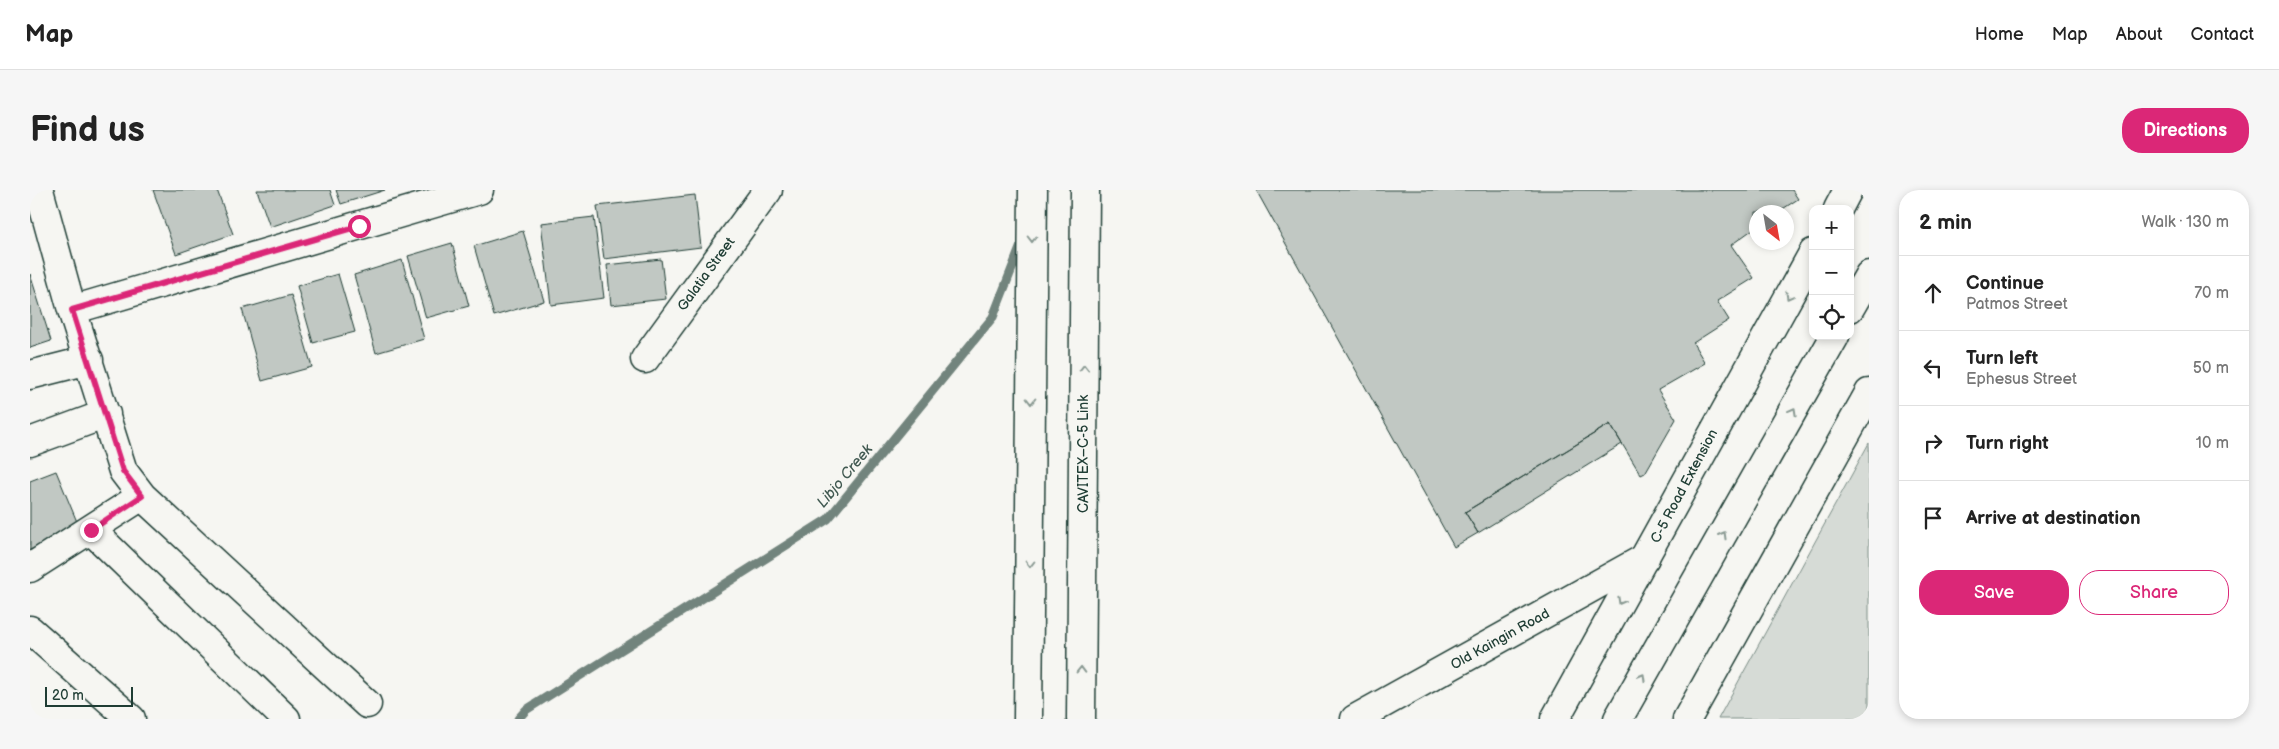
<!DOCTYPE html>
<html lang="en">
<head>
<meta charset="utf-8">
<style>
	body { margin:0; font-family:"Balsamiq Sans",sans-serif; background:#f6f6f6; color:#222 }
	.controls { position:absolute; right:15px; top:15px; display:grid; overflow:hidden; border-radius:10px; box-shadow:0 2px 8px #0003 }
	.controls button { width:45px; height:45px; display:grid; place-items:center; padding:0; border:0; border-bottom:1px solid #e0e0e0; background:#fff; color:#222; font:25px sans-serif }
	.compass { position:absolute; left:1719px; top:15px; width:45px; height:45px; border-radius:50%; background:#fff; box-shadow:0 2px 8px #0003; rotate:149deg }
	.scale { position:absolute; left:15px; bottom:12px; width:88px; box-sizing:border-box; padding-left:5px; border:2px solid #1f3d34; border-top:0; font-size:14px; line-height:18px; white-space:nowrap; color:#1f3d34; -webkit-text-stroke:4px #f6f6f2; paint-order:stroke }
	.stop { position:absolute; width:15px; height:15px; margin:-11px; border:4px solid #db2777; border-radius:50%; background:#fff }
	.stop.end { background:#db2777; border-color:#fff; box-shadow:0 1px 5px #0008 }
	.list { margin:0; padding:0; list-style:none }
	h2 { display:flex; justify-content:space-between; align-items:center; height:65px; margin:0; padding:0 20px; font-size:21px }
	h2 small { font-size:16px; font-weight:400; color:#767676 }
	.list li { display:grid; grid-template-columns:32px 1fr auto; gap:15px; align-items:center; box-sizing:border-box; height:75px; padding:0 20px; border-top:1px solid #e0e0e0 }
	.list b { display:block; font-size:19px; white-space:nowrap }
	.list p { margin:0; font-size:16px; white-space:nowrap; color:#767676 }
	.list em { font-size:16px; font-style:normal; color:#767676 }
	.actions { display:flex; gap:10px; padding:15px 20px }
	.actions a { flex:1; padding:11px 0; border:1px solid #db2777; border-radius:20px; text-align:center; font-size:18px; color:#db2777 }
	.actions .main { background:#db2777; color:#fff }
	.icon { flex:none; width:28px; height:28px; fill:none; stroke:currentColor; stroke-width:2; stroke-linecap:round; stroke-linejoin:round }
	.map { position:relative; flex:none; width:1839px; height:529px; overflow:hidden; border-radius:20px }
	header { display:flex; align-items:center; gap:30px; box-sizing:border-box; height:70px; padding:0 25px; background:#fff; border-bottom:1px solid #e0e0e0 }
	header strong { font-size:24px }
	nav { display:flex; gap:28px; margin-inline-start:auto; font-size:18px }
	.intro { display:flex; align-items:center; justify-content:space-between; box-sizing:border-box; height:120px; padding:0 30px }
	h1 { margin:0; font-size:35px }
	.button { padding:12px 22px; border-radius:20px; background:#db2777; color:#fff; font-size:18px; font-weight:700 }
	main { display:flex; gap:30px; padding:0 30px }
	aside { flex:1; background:#fff; border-radius:20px; box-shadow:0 2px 8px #0003 }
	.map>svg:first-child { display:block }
	.green { fill:#d6dbd6; stroke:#7a8c85 }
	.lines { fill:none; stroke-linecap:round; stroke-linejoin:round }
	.stream { stroke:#72847d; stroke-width:9 }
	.building { fill:#c1c8c3; stroke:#1f3d34 }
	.minor-casing { stroke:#1f3d34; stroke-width:31 }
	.major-casing { stroke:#1f3d34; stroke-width:31 }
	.highway-casing { stroke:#1f3d34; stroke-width:31 }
	.minor { stroke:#f6f6f2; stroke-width:28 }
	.major { stroke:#f6f6f2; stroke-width:28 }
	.highway { stroke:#f6f6f2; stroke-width:28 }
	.oneway { stroke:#8a9a93 }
	.route { stroke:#db2777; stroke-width:6 }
	.labels { text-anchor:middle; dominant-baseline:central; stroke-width:4; stroke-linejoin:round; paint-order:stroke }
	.street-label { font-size:14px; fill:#1f3d34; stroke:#f6f6f2 }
	.water-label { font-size:15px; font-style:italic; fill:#425a52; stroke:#f6f6f2 }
</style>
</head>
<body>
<header>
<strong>Map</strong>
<nav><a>Home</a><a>Map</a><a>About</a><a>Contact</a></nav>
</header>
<div class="intro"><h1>Find us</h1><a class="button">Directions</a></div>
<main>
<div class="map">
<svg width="1839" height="529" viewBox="0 0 1839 529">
	<rect width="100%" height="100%" fill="#f6f6f2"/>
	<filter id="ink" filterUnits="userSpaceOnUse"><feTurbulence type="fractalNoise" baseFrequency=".02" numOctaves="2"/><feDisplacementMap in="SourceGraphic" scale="10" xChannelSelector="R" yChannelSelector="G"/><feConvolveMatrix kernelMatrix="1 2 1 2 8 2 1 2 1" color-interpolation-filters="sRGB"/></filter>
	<g filter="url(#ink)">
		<path class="green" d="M1839,253V529H1688Z"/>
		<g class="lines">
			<path class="stream" d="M488,529L496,520L798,329L963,127L992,53"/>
		</g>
		<path class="building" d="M123,0H187L203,44L146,64Z
			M227,0H300L305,15L240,37Z
			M306,0H355L311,14Z
			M1226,0H1762L1768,9L1748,22H1726V37L1701,55L1724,88L1687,111L1699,130L1663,153L1675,173L1628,200L1646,229L1615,283L1611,285L1580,234L1435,322L1448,343L1424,357Z
			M665,5L671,57L574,69L567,16Z
			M564,27L574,108L521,115L511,33Z
			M493,41L514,111L464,126L444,56Z
			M422,53L439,116L396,128L378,66Z
			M631,69L636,109L581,115L577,75Z
			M372,70L394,149L346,163L324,85Z
			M0,84L21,151L0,158Z
			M308,84L325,142L283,153L267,96Z
			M261,105L282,177L232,191L212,119Z
			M1580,234L1592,254L1448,343L1435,322Z
			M26,281L50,339L0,360V291Z"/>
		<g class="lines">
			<g class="minor-casing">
				<path id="minor" d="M9,0L42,120L93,281L112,306L337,514
					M42,120L449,0
					M615,169L738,0
					M0,185L59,170
					M0,252L76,224
					M61,340L256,529
					M0,378L112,306
					M0,440L101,529
					M1325,529L1615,368
					M1657,529L1839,203"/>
			</g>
			<g class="major-casing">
				<path id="major" d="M1808,19L1818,0
					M1820,118L1839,85
					M1525,529L1783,63
					M1588,529L1805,146"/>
			</g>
			<g class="highway-casing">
				<path id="highway" d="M998,529L1003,0
					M1051,529L1055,0"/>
			</g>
			<use href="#minor" class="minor"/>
			<use href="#major" class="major"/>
			<use href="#highway" class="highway"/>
		</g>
		<defs><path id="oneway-chevron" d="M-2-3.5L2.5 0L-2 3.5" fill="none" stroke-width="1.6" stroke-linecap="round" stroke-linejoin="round" transform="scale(1.25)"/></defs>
		<g class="oneway">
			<use href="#oneway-chevron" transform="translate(1002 49) rotate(90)"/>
			<use href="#oneway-chevron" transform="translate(1759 106) rotate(119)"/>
			<use href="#oneway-chevron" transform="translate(1054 178) rotate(-90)"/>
			<use href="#oneway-chevron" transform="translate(1001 211) rotate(90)"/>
			<use href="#oneway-chevron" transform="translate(1763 221) rotate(-61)"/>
			<use href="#oneway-chevron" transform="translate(1693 345) rotate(-60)"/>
			<use href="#oneway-chevron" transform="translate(1000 374) rotate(90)"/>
			<use href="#oneway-chevron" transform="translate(1591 411) rotate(119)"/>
			<use href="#oneway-chevron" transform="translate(1051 480) rotate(-89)"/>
			<use href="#oneway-chevron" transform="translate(1612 487) rotate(-60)"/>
		</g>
	</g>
	<g class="lines" filter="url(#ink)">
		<path class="route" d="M61,340L112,306L93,281L42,120L329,36"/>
	</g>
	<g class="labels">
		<g class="street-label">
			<text transform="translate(676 84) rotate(-54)">Galatia Street</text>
			<text transform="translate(1053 264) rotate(-90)">CAVITEX–C-5 Link</text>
			<text transform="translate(1654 296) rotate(-62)">C-5 Road Extension</text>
			<text transform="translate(1470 449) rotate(-29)">Old Kaingin Road</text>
		</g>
		<g class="water-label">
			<text transform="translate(815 286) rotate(-50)">Libjo Creek</text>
		</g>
	</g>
</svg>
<div class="controls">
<button>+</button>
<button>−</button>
<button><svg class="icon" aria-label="locate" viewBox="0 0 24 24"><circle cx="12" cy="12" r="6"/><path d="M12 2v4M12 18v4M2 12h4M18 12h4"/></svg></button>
</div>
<svg class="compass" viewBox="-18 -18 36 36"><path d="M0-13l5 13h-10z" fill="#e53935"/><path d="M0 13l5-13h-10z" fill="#767676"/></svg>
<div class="scale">20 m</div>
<div class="stop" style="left:329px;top:36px"></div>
<div class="stop end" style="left:61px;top:340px"></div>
</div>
<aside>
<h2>2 min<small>Walk · 130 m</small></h2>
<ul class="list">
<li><svg class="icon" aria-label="ahead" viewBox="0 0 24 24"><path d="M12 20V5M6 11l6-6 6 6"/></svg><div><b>Continue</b><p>Patmos Street</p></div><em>70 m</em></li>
<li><svg class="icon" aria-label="left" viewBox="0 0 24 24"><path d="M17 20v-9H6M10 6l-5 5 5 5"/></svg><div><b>Turn left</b><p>Ephesus Street</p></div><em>50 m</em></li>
<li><svg class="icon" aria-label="right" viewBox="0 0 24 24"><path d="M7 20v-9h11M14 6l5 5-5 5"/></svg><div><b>Turn right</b></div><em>10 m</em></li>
<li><svg class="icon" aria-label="arrive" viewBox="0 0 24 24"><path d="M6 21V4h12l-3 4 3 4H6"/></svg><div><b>Arrive at destination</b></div></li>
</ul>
<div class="actions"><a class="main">Save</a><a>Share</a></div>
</aside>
</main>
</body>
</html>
